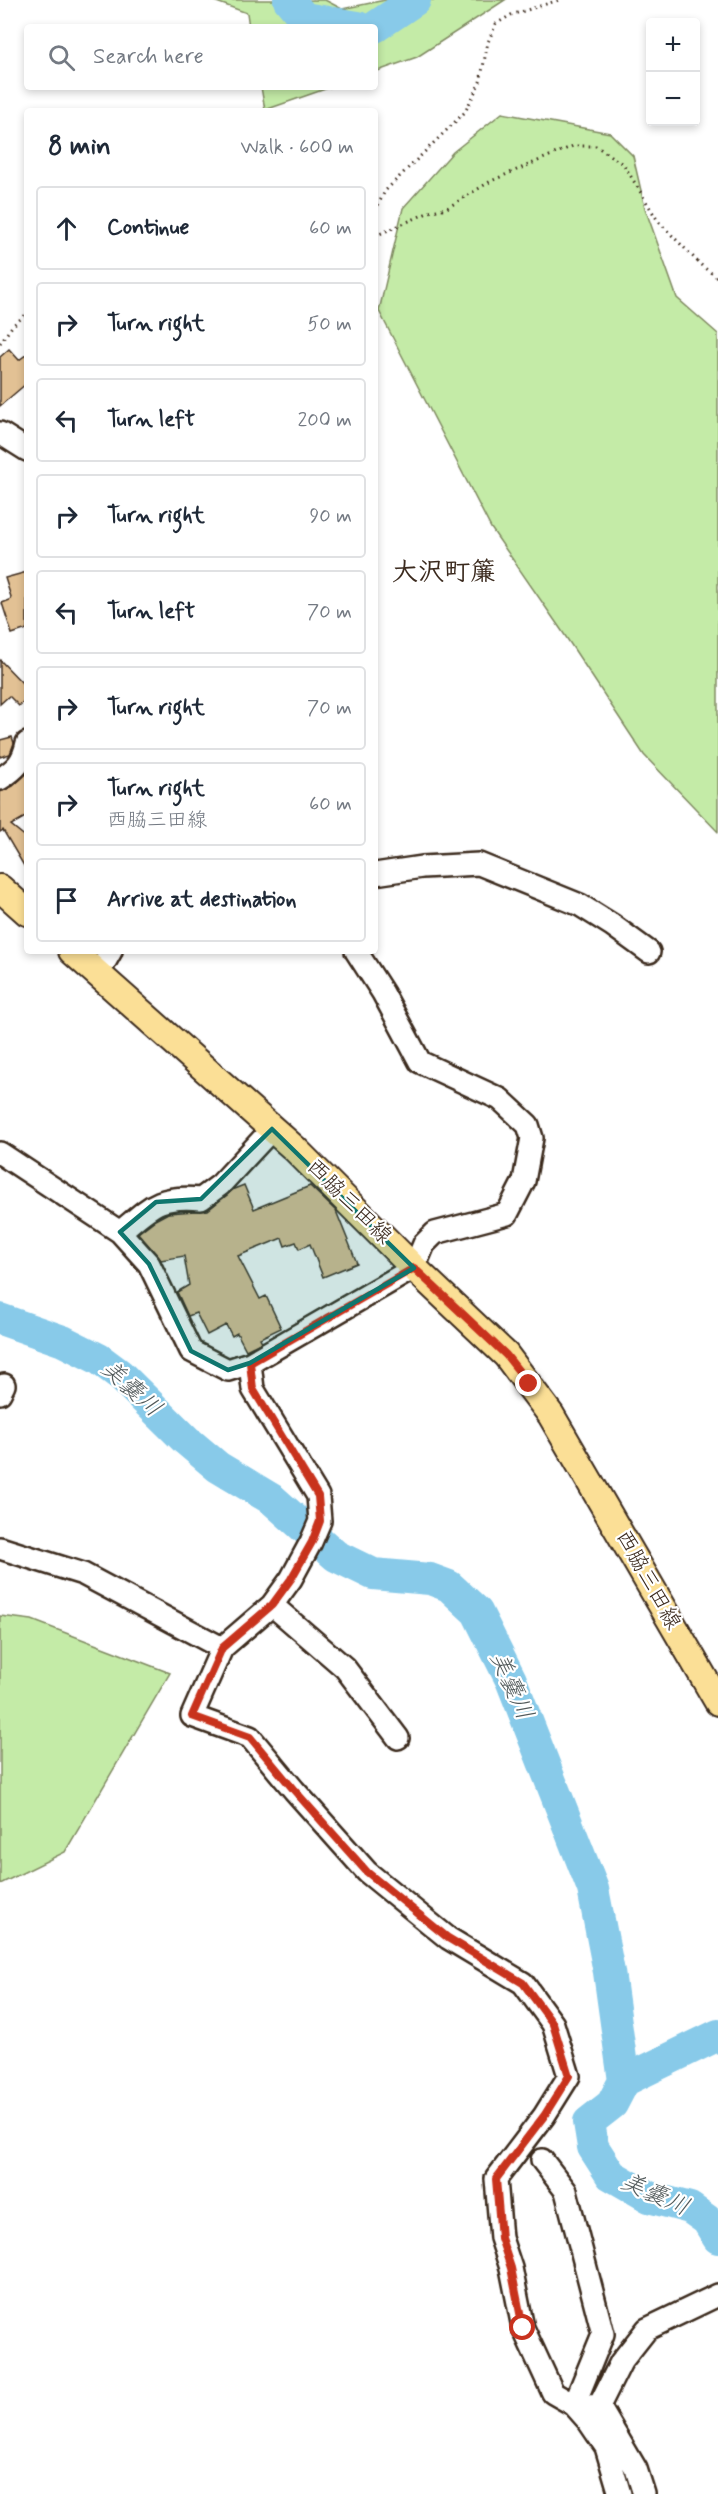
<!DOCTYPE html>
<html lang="en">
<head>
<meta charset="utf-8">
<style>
	body { margin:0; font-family:Mynerve,"Klee One",sans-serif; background:#f2f2f3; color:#1f2937 }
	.controls { position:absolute; right:18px; top:18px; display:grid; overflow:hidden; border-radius:6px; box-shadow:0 3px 9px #0003 }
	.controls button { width:54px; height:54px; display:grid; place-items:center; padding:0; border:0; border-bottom:2px solid #e0e1e3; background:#fff; color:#1f2937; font:30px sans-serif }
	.stop { position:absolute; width:18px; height:18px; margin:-14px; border:4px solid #c8321e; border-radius:50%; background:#fff }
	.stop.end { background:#c8321e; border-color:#fff; box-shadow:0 2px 6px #0008 }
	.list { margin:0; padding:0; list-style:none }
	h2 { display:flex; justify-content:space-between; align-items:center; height:78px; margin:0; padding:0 24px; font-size:26px }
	h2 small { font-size:20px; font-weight:400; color:#747a83 }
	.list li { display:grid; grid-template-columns:39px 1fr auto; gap:18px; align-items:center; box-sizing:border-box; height:84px; margin:0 12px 12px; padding:0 12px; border:2px solid #e0e1e3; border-radius:6px }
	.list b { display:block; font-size:22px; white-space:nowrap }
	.list p { margin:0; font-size:20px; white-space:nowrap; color:#747a83 }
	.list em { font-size:20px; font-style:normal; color:#747a83 }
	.icon { flex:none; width:33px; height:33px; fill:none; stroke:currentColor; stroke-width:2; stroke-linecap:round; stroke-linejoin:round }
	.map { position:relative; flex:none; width:718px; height:2494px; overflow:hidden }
	.search { position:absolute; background:#fff; box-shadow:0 3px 9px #0003; left:24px; top:24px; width:354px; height:66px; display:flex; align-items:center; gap:15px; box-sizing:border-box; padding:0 21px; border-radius:6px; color:#747a83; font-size:22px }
	.panel { position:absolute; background:#fff; box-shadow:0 3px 9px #0003; left:24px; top:108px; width:354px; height:846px; border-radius:6px }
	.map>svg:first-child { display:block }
	.green { fill:#c4eba7; stroke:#808a62; stroke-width:1.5 }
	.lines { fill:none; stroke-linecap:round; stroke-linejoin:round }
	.river { stroke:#88cae9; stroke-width:32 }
	.building { fill:#e2c194; stroke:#3b2a1e; stroke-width:1.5 }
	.minor-casing { stroke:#3b2a1e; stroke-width:26 }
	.major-casing { stroke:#3b2a1e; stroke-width:30 }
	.path { stroke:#3b2a1e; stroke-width:3; stroke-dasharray:1.5 4.5; stroke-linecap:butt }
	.minor { stroke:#fff; stroke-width:21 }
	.major { stroke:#fbdf96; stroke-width:26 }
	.route { stroke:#c8321e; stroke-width:8 }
	.marked { fill:#0f766e; fill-opacity:0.2; stroke:#0f766e; stroke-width:4.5; stroke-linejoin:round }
	.labels { text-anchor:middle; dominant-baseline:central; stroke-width:4.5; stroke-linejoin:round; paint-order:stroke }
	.street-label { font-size:22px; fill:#3b2a1e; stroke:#fff }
	.water-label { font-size:24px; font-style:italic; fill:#525a5b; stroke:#fff }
	.quarter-label { font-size:26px; font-weight:bold; fill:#3b2a1e; stroke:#fff }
</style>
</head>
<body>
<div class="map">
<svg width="718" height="2494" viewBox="0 0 718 2494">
	<rect width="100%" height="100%" fill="#fff"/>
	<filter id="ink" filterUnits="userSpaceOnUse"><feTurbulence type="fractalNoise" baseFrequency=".0167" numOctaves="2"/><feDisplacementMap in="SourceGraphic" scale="12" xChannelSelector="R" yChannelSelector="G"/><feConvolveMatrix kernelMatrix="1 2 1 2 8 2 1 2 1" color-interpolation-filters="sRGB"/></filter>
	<g filter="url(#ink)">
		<path class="green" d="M211,0H325L342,9L385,0H505L417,57L375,72V27H249L247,13Z
			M261,87H331L265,110Z
			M502,113L610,133L633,156L645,208L677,298L718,334V832L644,755L562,631L491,528L379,311L403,208L453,152Z
			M0,1616L32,1620L170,1673L65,1852L0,1884Z"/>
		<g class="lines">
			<path class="river" d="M289,0L304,18L358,27
				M375,27L415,0
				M0,1319L63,1341L99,1359L119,1374L186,1440L218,1467L273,1500L336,1556L373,1574L430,1579L449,1586L477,1612L511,1680L593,1889L609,1972L624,2081L612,2104L589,2122L593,2147L611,2175L649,2197L690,2208L707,2220L718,2238
				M624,2081L718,2035"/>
		</g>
		<path class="building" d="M9,349L19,360L27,354V383L0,406V357Z
			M27,572V629L12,634L2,603L10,600L11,597L5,578Z
			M0,660L27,688V699L19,706L9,696L0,704Z
			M12,737L14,743L10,754L0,757V740Z
			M27,773V816L11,825L27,838V871L3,830L0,832V792L13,786Z
			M244,1185L254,1209L310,1186L336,1211L357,1263L323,1277L310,1244L299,1249L296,1242L285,1246L282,1238L238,1256L260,1299L266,1296L281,1328L260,1338L262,1342L246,1350L237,1333L232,1336L226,1325L207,1335L196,1313L188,1316L177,1292L189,1285L184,1256L161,1260L138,1233L155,1220L168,1213L208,1210L234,1189Z"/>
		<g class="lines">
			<g class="minor-casing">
				<path id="minor" d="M0,433L27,450
					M0,779C16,769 23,762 27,743
					M375,874L422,867L479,864L580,905L612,925L649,952
					M356,951L383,993L420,1062L500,1099L528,1125L532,1138L524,1181L507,1214L435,1233L424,1244L414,1268L250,1363L253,1389L318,1496L320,1521L311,1542L291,1579L272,1605L222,1648L192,1716L250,1737L294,1790L367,1872L448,1938L523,1983L553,2024L569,2076L544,2116L496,2179L501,2238L511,2268L523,2328L553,2393L574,2405L589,2422L606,2447L620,2494
					M98,974L111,951
					M0,1153L120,1232L149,1264L191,1351L228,1370L250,1363
					M120,1232C151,1206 158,1195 201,1199L220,1185L272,1129
					M0,1393L4,1385
					M0,1548L83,1574L222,1648
					M272,1605L345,1668L398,1738
					M542,2160L566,2191L603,2334L574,2405
					M574,2405L599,2406L621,2362L647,2329L718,2295
					M599,2406L636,2469L644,2494"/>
			</g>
			<g class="major-casing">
				<path id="major" d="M0,888L27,912
					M72,951L295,1149L414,1268L506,1355L551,1415L718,1702"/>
			</g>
			<path class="path" d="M375,211L385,191L465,112L480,82L488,42L496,24L511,15L559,0
				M375,236L432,211L447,208L491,181L573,146H596L624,165L658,221L702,266L718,278
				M0,343L13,325L27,314"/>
			<use href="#minor" class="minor"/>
			<use href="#major" class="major"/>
		</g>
	</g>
	<g class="lines" filter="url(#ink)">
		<path class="route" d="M523,2328L511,2268L501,2238L496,2179L544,2116L569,2076L553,2024L523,1983L448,1938L367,1872L294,1790L250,1737L192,1716L222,1648L272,1605L291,1579L312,1542L320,1521L318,1496L253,1389L250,1363L414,1268L506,1355L529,1384"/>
	</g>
	<path class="marked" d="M272,1129L414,1268L250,1363L228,1370L191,1351L149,1264L120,1232L156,1202L201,1199Z"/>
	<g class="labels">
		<g class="street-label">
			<text transform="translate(349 1202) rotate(45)">西脇三田線</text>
			<text transform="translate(648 1580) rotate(61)">西脇三田線</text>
		</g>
		<g class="water-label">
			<text transform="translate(131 1389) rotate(42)">美嚢川</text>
			<text transform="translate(511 1686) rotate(66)">美嚢川</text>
			<text transform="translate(655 2195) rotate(24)">美嚢川</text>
		</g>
		<g class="quarter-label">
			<text x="444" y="573">大沢町簾</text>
		</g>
	</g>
</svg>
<div class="controls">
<button>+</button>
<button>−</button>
</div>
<div class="stop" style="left:523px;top:2328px"></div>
<div class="stop end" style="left:529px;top:1384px"></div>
<div class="search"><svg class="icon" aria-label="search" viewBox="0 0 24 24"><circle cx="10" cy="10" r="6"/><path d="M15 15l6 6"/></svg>Search here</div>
<section class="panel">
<h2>8 min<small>Walk · 600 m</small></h2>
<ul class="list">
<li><svg class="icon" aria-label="ahead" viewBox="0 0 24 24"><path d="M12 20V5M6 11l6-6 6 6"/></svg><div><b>Continue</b></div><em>60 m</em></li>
<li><svg class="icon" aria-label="right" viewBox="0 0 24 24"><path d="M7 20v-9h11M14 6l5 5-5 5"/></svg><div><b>Turn right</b></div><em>50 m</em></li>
<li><svg class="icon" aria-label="left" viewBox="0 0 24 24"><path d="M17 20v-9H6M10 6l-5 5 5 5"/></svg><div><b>Turn left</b></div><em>200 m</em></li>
<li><svg class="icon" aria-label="right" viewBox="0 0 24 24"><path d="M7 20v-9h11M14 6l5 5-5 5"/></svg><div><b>Turn right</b></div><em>90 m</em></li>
<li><svg class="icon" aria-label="left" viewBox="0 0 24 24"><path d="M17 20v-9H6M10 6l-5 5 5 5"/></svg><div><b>Turn left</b></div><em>70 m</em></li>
<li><svg class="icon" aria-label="right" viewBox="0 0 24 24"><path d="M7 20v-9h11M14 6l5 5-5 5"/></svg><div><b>Turn right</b></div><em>70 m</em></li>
<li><svg class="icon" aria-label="right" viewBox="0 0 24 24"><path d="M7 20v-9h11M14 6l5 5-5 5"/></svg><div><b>Turn right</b><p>西脇三田線</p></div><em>60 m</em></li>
<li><svg class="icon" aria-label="arrive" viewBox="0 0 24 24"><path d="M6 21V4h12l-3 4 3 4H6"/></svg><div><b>Arrive at destination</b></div></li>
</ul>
</section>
</div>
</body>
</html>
